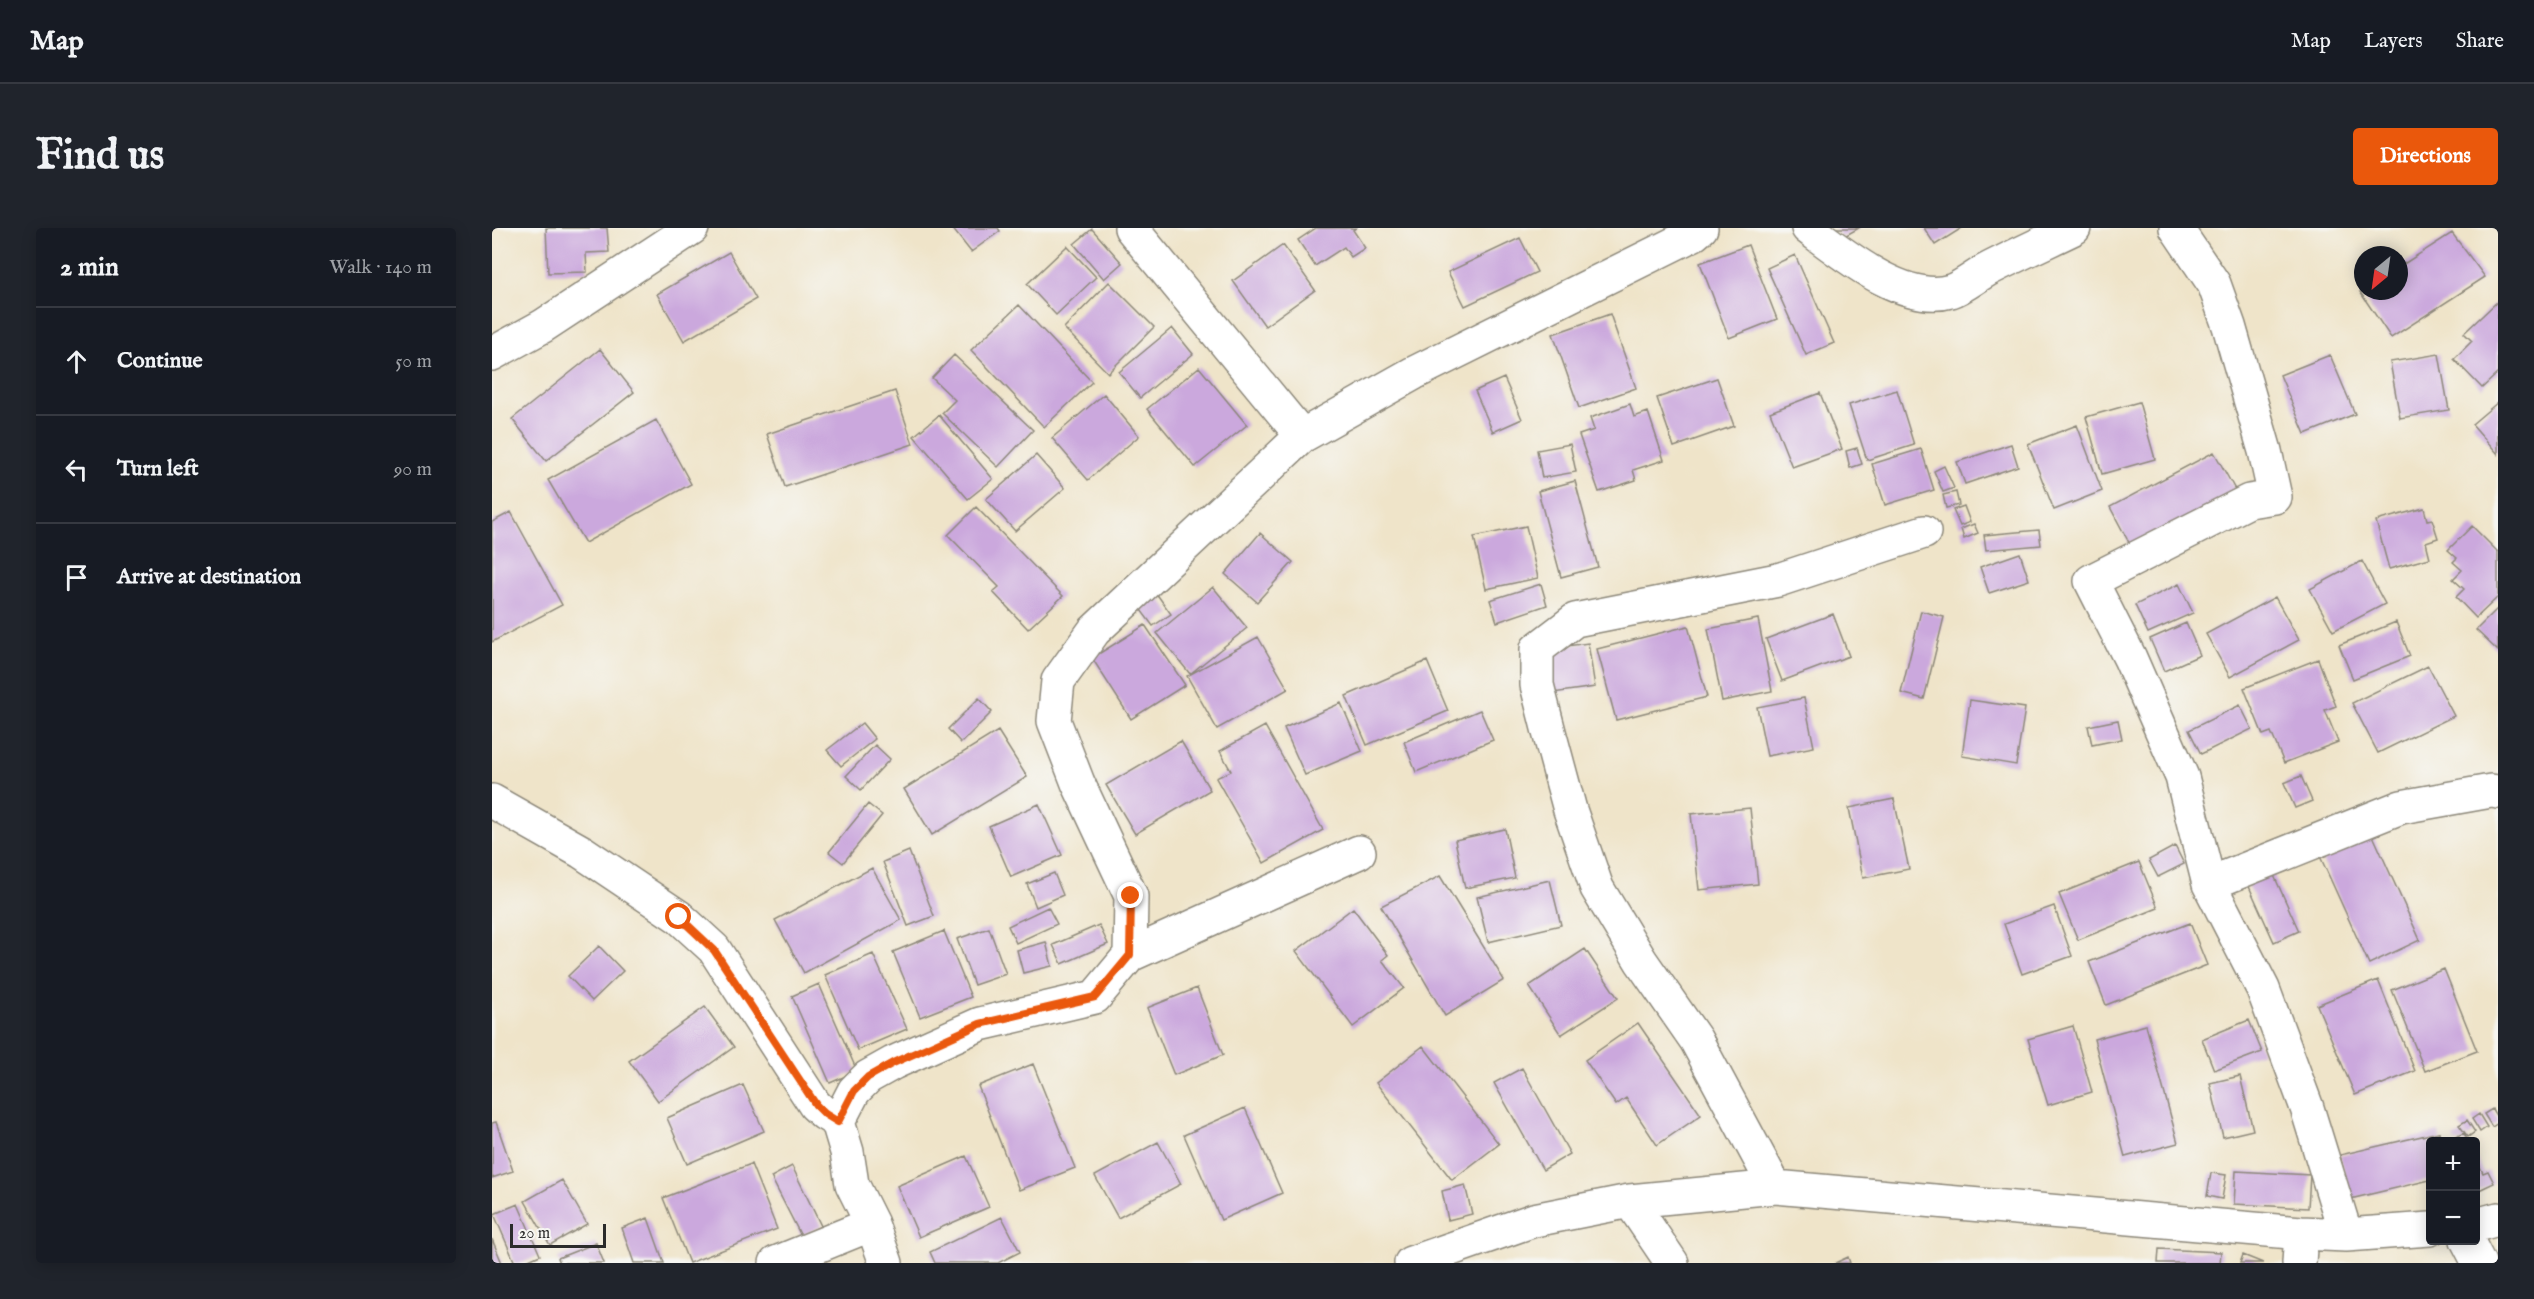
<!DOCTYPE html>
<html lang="en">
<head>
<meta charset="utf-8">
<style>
	body { margin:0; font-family:"IM FELL English",serif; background:#20242c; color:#f1f3f6 }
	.controls { position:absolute; right:18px; bottom:18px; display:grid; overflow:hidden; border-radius:6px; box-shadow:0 3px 15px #0003 }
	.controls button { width:54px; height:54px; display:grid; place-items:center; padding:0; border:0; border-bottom:2px solid #363941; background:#171b24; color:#f1f3f6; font:30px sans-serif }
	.compass { position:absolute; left:1862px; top:18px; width:54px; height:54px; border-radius:50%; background:#171b24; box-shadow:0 3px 15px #0003; rotate:209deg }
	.scale { position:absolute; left:18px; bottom:15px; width:96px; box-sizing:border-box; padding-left:6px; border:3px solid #2b2b2b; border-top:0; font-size:16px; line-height:21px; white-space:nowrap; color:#2b2b2b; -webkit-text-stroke:4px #f6f6f2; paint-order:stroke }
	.stop { position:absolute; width:18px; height:18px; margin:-14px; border:4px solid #ea580c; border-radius:50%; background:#fff }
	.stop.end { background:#ea580c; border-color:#fff; box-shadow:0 2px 6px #0008 }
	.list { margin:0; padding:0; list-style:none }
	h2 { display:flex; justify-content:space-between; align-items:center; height:78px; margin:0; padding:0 24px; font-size:26px }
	h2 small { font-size:20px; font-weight:400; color:#9ea1a6 }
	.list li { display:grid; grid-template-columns:39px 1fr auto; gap:18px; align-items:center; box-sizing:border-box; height:108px; padding:0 24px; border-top:2px solid #363941 }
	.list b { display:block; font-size:22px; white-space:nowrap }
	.list em { font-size:20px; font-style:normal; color:#9ea1a6 }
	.icon { flex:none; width:33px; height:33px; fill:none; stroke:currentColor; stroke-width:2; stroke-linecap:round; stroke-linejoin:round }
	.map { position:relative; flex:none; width:2006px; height:1035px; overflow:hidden; border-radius:6px }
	header { display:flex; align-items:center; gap:36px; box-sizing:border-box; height:84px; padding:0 30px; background:#171b24; border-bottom:2px solid #363941 }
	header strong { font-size:28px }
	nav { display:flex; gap:33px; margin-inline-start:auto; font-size:21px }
	.intro { display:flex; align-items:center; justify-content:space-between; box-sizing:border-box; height:144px; padding:0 36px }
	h1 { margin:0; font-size:42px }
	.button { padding:15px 27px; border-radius:6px; background:#ea580c; color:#fff; font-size:21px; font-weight:700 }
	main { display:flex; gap:36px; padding:0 36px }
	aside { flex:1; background:#171b24; border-radius:6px; box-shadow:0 3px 15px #0003 }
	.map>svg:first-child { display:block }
	.building { fill:#cba8dd }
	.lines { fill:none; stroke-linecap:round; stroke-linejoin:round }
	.minor-casing { stroke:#8d887a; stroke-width:36 }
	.minor { stroke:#fff; stroke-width:33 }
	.route { stroke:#ea580c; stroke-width:8 }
</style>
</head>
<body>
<header>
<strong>Map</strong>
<nav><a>Map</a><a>Layers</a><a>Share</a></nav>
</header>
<div class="intro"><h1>Find us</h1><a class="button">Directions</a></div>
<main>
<aside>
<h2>2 min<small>Walk · 140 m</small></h2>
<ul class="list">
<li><svg class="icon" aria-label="ahead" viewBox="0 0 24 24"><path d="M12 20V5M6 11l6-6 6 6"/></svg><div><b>Continue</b></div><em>50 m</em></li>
<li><svg class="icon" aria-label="left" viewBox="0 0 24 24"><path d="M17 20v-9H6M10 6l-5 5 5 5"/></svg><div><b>Turn left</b></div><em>90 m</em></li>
<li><svg class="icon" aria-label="arrive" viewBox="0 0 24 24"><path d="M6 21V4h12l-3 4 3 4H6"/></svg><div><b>Arrive at destination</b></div></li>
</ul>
</aside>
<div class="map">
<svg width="2006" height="1035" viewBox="0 0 2006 1035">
	<rect width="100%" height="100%" fill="#f6f6f2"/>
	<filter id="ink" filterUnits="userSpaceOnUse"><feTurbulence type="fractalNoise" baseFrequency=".0167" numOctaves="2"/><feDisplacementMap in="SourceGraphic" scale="12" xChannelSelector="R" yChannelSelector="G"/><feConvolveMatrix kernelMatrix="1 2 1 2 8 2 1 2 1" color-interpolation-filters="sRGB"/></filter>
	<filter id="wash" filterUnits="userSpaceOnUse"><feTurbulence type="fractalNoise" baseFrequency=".008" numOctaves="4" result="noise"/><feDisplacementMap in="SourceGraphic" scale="24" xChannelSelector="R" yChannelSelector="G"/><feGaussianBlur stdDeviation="1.35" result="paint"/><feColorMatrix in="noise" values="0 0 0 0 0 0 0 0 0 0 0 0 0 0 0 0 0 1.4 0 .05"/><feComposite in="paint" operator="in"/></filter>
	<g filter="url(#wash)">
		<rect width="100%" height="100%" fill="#efe4c9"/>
		<g id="blocks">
			<path class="building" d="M54,0H115L117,24L94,25L95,44L56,45Z
				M460,0H506L508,3L479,24Z
				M824,0H864L861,2L873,20L859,29L852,19L823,38L806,12Z
				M1343,0H1367L1349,10Z
				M1432,0H1470L1443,17Z
				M600,1L630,35L612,51L582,16Z
				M1960,5L1993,49L1899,110L1868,64L1907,63V39Z
				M1028,10L1045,44L973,78L956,44Z
				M791,17L823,62L773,98L741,53Z
				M1256,17L1285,91L1237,110L1208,35Z
				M575,18L604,49L564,87L535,56Z
				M237,24L264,71L192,113L165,66Z
				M1303,27L1342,115L1314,127L1275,40Z
				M617,54L662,99L616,145L572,100Z
				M2006,73V145L1990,160L1962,131L1980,113L1972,105Z
				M527,77L600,154L552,199L479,122Z
				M1118,86L1144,160L1087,180L1061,106Z
				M680,100L701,126L648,170L627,144Z
				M108,121L142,164L54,233L20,191Z
				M1947,126L1957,182L1908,190L1898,134Z
				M462,127L541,202L506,239L450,185L463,172L440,150Z
				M1838,127L1863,186L1813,206L1788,147Z
				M707,139L755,197L703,239L655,181Z
				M1012,150L1030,191L1001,204L983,163Z
				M1225,150L1242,198L1182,219L1165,170Z
				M1405,162L1422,217L1375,232L1357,177Z
				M403,163L421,216L293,259L275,206Z
				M1328,165L1350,221L1300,239L1278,184Z
				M612,166L647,208L596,252L560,210Z
				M1647,174L1663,231L1610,246L1594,189Z
				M2006,174V226L1980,196Z
				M1138,176L1142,189L1156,184L1172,232L1141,242L1144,252L1107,264L1087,207L1102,202L1098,190Z
				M447,187L501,251L476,271L422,208Z
				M164,192L199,256L93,315L56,252Z
				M1585,197L1610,263L1562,282L1536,216Z
				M1078,216L1084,244L1050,250L1045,222Z
				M1519,216L1526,238L1473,256L1465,234Z
				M1365,220L1370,236L1358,240L1354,223Z
				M1429,221L1442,262L1393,277L1380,236Z
				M1722,224L1746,267L1642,324L1618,279Z
				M544,227L573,260L523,303L494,271Z
				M1452,238L1462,260L1451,264L1442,243Z
				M1083,253L1106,339L1069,349L1046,263Z
				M1464,264L1467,277L1454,280L1451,267Z
				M1472,278L1478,294L1468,298L1461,282Z
				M484,279L571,368L536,401L501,364L507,359L456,307Z
				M1932,280L1935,292L1940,291L1946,310L1934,314L1938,330L1897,341L1884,293Z
				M19,284L70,377L0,414V294Z
				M1482,296L1486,305L1472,311L1469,301Z
				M1034,298L1046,350L994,361L982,309Z
				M1980,298L2006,324V369L1984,390L1964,369L1972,361L1961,351L1970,342L1961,334L1965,330L1956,322Z
				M1547,302L1549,317L1494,322L1492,307Z
				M768,305L801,334L765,374L733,346Z
				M1528,325L1537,352L1497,365L1488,339Z
				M1870,333L1893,376L1841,403L1818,361Z
				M1049,356L1055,377L1005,394L998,372Z
				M1687,356L1701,385L1656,405L1643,377Z
				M721,359L755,400L698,446L665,405Z
				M664,365L679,386L661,398L646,378Z
				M1783,369L1807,412L1738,449L1714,406Z
				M2006,380V423L1984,402Z
				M1429,383L1452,389L1432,471L1409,465Z
				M1341,386L1357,428L1290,453L1274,411Z
				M1266,391L1280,463L1230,473L1216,401Z
				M1904,394L1918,428L1861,451L1847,417Z
				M1694,395L1708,427L1672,443L1658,411Z
				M653,397L693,457L639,491L600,430Z
				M1196,398L1215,469L1124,492L1105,421Z
				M766,409L796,461L725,501L695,448Z
				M1096,415L1103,459L1061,465L1054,421Z
				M1826,431L1844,478L1833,482L1846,514L1792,535L1779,504L1771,507L1752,460Z
				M935,433L956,483L875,517L854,468Z
				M1936,438L1962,488L1886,525L1860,475Z
				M487,470L500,484L469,515L456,501Z
				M1312,470L1322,519L1275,528L1265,479Z
				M1478,472L1533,480L1524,537L1470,528Z
				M849,475L870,523L813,547L792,500Z
				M1748,477L1760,501L1709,526L1697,502Z
				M988,482L1001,512L924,544L912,514Z
				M1626,492L1630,511L1600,517L1596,498Z
				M370,495L383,511L349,538L335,522Z
				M773,498L831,602L772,635L724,550L739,543L728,523Z
				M506,503L535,549L440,607L412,561Z
				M689,513L718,562L643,606L614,557Z
				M383,517L398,531L369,562L354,548Z
				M1809,548L1820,573L1803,580L1792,555Z
				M1402,571L1417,641L1371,650L1357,580Z
				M376,576L390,587L351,635L337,624Z
				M547,576L570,627L519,649L497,598Z
				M1258,580L1266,656L1207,662L1199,586Z
				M1013,601L1023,650L973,660L963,612Z
				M1879,603L1928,712L1877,736L1827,626Z
				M1683,618L1692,636L1666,649L1657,632Z
				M417,623L442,688L416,698L391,634Z
				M1647,634L1666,680L1586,712L1567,666Z
				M380,640L409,692L312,745L283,692Z
				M1780,643L1807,703L1782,714L1755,654Z
				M562,645L571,667L544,679L535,656Z
				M948,648L1012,752L953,788L889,678Z
				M1058,652L1069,697L996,714L985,669Z
				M1562,678L1580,728L1530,746L1512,696Z
				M556,679L565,696L524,715L516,698Z
				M861,680L896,727L890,732L912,760L861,799L804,723Z
				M1698,695L1715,737L1614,777L1597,734Z
				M607,697L616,716L570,736L561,717Z
				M497,700L514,746L482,757L465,711Z
				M452,703L479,769L428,789L401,724Z
				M554,714L560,738L531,745L525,722Z
				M107,718L131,743L100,773L76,748Z
				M1093,721L1126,770L1069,807L1037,758Z
				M381,726L415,801L366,822L333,747Z
				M1952,741L1985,823L1933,843L1900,762Z
				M1886,752L1923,843L1863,867L1825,777Z
				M327,756L365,843L338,855L300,768Z
				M705,760L731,827L682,847L655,780Z
				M213,779L242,819L166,873L137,833Z
				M1757,792L1770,824L1722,842L1710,811Z
				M1146,795L1209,887L1165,917L1134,870L1124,877L1093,832Z
				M1654,797L1686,915L1633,929L1602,811Z
				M1581,798L1600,864L1556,877L1536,811Z
				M931,818L1007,916L960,952L884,855Z
				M541,836L583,940L527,962L486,858Z
				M1030,840L1078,926L1051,942L1002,855Z
				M1748,848L1761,902L1731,909L1718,855Z
				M251,857L272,903L195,936L175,890Z
				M753,880L790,965L729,992L692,907Z
				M2000,881L2006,891V895L2000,899L1992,886Z
				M1987,886L1995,899L1988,904L1980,891Z
				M1975,892L1983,904L1976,909L1967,897Z
				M4,894L21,943L0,950V895Z
				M1947,904L1949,914H1938V952L1858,971L1848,927Z
				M1972,905L1976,914H1963L1961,910Z
				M666,914L689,956L626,990L603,948Z
				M474,928L497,979L427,1009L405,958Z
				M1984,930L1991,945L1996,943L2002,955L1985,963Z
				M259,936L285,1001L197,1035L171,970Z
				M300,938L329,998L309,1008L279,949Z
				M1744,943L1818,947L1816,980L1742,976Z
				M1719,945L1734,947L1730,971L1715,968Z
				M70,952L95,996L58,1017L33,973Z
				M973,957L980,986L956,992L950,963Z
				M26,976L48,1027L30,1035H23L2,986Z
				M510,989L528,1024L506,1035H443L438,1024Z
				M156,990L172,1035H142L130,1000Z
				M0,1011L10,1035H0Z
				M104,1015L112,1035H68L66,1030Z
				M1667,1021L1729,1024L1728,1035H1666Z
				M1751,1027L1771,1035H1748Z
				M1356,1029L1358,1035H1343Z"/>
		</g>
	</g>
	<g filter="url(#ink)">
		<use href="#blocks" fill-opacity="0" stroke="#8d887a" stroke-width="1.5"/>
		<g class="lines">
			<g class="minor-casing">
				<path id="minor" d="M639,0L810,208
					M1316,0C1351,26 1412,77 1459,63C1471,59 1484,48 1495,42C1524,27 1553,14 1582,0
					M1684,0L1722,56L1737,98L1773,223L1783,269L1757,273L1599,353L1638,430L1690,549L1717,656L1771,761L1815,880L1854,1007
					M0,126L51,98L200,0
					M0,573L90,624L187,689L222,721L323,877L333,886L346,894
					M1717,656L1909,579L1999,563L2006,564
					M638,727L867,624
					M1283,959L1204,812L1149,733L1105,660L1078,582L1057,504L1045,457V421L1083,392L1286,352L1432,304
					M1138,973L1180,1035
					M1984,997L2006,991
					M1975,1012L1987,1035
					M284,1035L380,996
					M394,1035L380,996L360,956L355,924L346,894L362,863L376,849L401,835L488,796L603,769L638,727L639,668L586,555L562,493L566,453L602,403L810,208L922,145L1202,6L1209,0
					M919,1035L1042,992L1138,973L1283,959L1809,1005L1854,1007L1938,1001
					M1807,1035L1809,1005"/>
			</g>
			<use href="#minor" class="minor"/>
		</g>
	</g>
	<g class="lines" filter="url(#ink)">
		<path class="route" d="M187,689L222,722L324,877L333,886L346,894L362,863L376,849L401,835L488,796L603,769L638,727L639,668"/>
	</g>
</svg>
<div class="controls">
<button>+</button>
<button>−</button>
</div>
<svg class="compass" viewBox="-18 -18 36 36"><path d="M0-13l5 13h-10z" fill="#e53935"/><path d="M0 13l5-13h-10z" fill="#9ea1a6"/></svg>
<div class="scale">20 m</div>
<div class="stop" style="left:187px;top:689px"></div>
<div class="stop end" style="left:639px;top:668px"></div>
</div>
</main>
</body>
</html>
